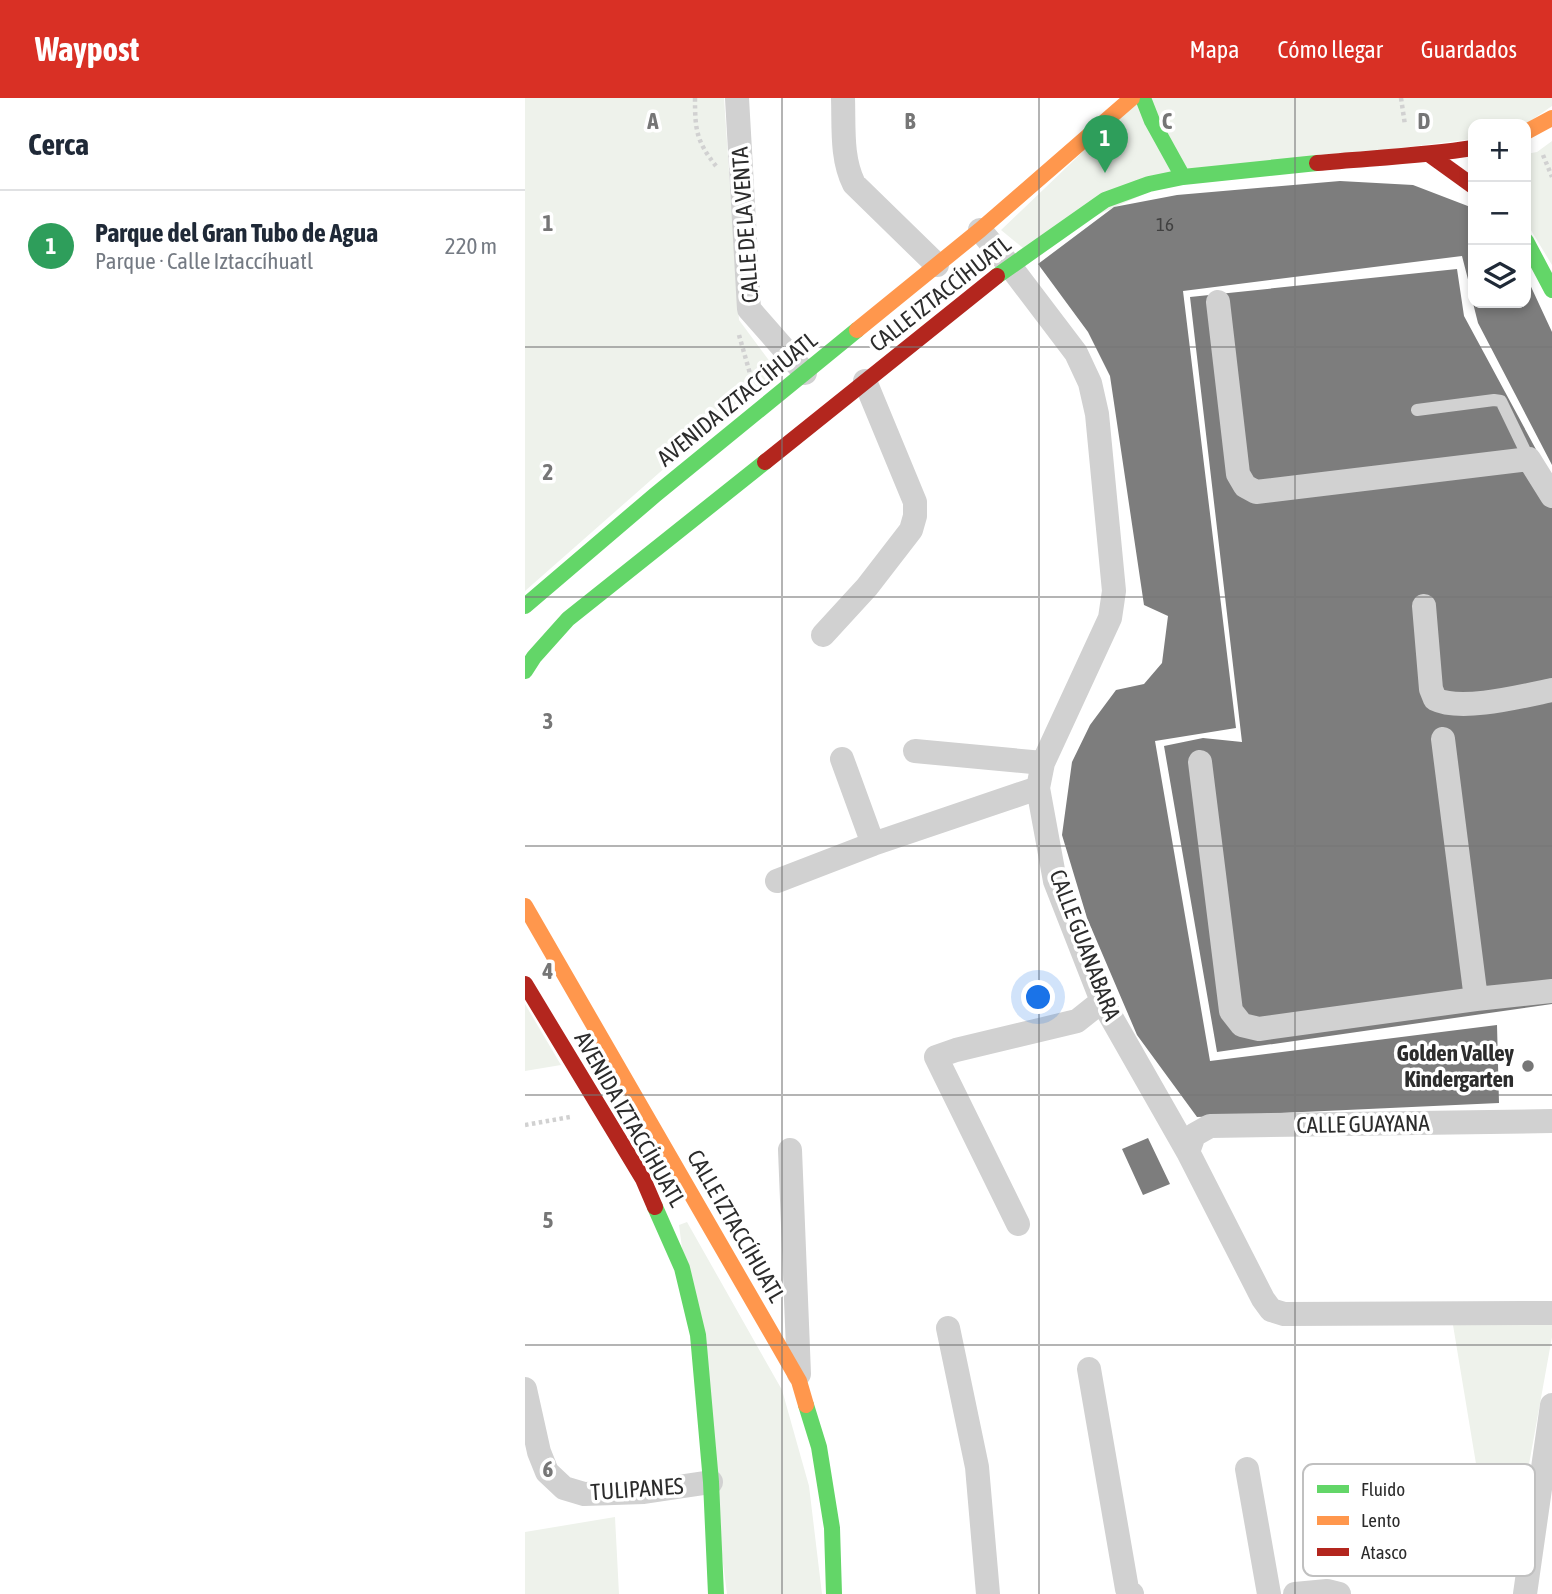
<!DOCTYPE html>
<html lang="es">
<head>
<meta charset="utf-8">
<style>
	body { margin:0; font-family:"Asap Condensed",sans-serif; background:#f2f2f3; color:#1f2937 }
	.controls { position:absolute; right:21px; top:21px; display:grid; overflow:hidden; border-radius:14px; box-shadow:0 4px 10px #0003 }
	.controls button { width:63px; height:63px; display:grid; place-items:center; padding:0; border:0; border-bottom:2px solid #e0e1e3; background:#fff; color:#1f2937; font:35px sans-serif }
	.you { position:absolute; left:514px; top:900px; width:24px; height:24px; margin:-18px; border:5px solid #fff; border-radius:50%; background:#1a73e8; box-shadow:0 0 0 10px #1a73e833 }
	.badge { display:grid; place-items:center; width:46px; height:46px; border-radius:50%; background:#d93025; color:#fff; font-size:23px; font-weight:700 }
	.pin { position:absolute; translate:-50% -58px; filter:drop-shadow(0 2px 4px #0008) }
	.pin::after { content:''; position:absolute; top:37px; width:24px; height:21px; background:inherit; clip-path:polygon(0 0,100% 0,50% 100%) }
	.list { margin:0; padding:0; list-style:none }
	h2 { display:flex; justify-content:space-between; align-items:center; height:91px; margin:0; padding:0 28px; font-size:30px }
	h2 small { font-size:23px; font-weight:400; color:#747a83 }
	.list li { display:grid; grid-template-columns:46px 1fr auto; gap:21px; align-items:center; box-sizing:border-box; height:112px; padding:0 28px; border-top:2px solid #e0e1e3 }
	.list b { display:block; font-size:26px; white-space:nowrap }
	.list p { margin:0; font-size:23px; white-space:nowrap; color:#747a83 }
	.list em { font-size:23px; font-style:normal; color:#747a83 }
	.icon { flex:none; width:38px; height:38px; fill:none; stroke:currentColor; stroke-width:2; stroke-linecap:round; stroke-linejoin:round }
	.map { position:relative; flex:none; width:1027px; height:1496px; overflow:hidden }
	header { display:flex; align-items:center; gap:42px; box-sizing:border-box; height:98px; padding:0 35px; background:#d93025; color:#fff }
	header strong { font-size:33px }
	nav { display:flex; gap:38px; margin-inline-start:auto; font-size:24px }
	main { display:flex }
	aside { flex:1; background:#fff }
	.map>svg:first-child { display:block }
	.green { fill:#eef2eb }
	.building { fill:#7d7d7d }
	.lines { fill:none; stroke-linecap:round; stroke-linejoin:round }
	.path { stroke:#d1d1d1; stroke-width:4.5; stroke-dasharray:3.5 3.5; stroke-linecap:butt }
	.lane { stroke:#d1d1d1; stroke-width:12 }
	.street { stroke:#d1d1d1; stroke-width:24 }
	.fast { stroke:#63d668; stroke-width:16 }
	.slow { stroke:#ff974d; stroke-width:16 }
	.jam { stroke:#b3261e; stroke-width:16 }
	.grid { fill:none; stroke:#767676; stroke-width:2; stroke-opacity:0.55 }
	.poi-dot { fill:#767676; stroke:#fff; stroke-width:2.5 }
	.labels { text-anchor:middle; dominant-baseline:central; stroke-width:7; stroke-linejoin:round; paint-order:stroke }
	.number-label { font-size:19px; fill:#404040 }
	.street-label { font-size:23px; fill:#2c2c2c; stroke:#fff }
	.poi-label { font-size:23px; font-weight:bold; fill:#2c2c2c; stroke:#fff; text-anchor:end }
	.key { fill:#fff; stroke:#c0c0c0; stroke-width:2 }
	.key-label { font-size:19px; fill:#2c2c2c }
	.grid-label { font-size:23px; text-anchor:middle; font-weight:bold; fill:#767676; stroke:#fff; stroke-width:7; stroke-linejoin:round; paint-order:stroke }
</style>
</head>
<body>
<header>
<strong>Waypost</strong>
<nav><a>Mapa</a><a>Cómo llegar</a><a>Guardados</a></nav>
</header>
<main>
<aside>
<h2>Cerca<small></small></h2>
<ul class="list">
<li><span class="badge" style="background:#2e9e5b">1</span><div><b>Parque del Gran Tubo de Agua</b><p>Parque · Calle Iztaccíhuatl</p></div><em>220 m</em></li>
</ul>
</aside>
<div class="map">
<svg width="1027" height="1496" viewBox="0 0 1027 1496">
	<rect width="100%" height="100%" fill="#fff"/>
	<path class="green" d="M0,0H199L214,222L251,272L0,493Z
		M614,0H1027V8L1001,26H948V41L664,76L498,150L476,132Z
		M1027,43V167L1001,124V56L1012,54Z
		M0,906L36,967L0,973Z
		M162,1124L257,1292L284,1388L297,1496H202L154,1127Z
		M1027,1220V1239L997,1405L958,1408L927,1221Z
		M90,1419L94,1496H0V1434Z"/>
	<path class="building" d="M815,83L888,87L948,110V201L937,158L658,193L711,630L630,643L685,963L972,927L974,1005L672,1019L612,937L562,820L537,737L547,664L565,627L591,592L619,586L637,565L643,518L619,507L585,278L563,234L513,166L589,109L652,97Z
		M932,171L939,218L1027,381V906L692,954L639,648L678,640L717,644L665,199Z
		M1001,178L1027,234V367L953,225L948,205H1001Z
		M623,1040L645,1086L618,1097L597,1051Z"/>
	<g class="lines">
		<path class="path" d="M170,0C170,31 171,43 191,68
			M876,0L880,27
			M1018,57L1027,79
			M214,237L226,279
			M0,1027L45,1019"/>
		<path class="lane" d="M892,312L969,302L976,303L1004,361"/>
		<path class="street" d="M212,0L224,211L280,275
			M318,0C319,29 316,60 329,86L412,167
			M455,132L485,168L551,255L565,285L572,316L589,493L585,520L518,665L513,690L530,783L577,903L663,1054L738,1201L746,1212L759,1216L1027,1215
			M693,204L713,376L720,388L731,394L1004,361L1027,398
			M899,508L906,591L910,601C936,614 998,598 1027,592
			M298,537L342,489L386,432L390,418V404L340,283
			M918,641L951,901
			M390,653L518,665
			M317,661L348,746
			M675,664L706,913L717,927L734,931L951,901L1027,893
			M252,783L348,746L513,690
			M265,1052L274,1276
			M663,1054L669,1037L685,1028L1027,1023
			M493,1126L411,959L431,952L552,923L577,903
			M423,1230L452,1369L463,1496
			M564,1271L602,1491L607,1496
			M0,1291L14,1354L22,1374L39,1390L59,1396L119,1394L186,1384
			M722,1371L744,1496
			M770,1496L802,1493L814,1496
			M1000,1496L1027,1307"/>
		<path class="fast" d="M618,0L627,23L658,79
			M1001,143L1027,192
			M472,178L580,102L624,86L658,79L792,65
			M0,508L130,397L332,232
			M0,573L9,559L43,521L240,364
			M130,1109L157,1170L173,1237L186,1384L191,1496
			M281,1307L294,1349L307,1430L309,1496"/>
		<path class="slow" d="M1001,34L1027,20
			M332,232L455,132L607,0
			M0,808L274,1283L281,1307"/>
		<path class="jam" d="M905,57L948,88
			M792,65C844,60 897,58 948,50
			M240,364L472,178
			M0,886L118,1081L130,1109"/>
	</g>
	<path class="grid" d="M257,0V1496M514,0V1496M770,0V1496M0,249H1027M0,499H1027M0,748H1027M0,997H1027M0,1247H1027"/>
	<circle class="poi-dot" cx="1003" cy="968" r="7"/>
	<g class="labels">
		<g class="number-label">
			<text x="640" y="126">16</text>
		</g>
		<g class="street-label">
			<text transform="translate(220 127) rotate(-94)">CALLE DE LA VENTA</text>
			<text transform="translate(415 196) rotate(-38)">CALLE IZTACCÍHUATL</text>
			<text transform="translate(212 301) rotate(-39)">AVENIDA IZTACCÍHUATL</text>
			<text transform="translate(560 847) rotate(69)">CALLE GUANABARA</text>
			<text transform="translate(105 1021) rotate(60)">AVENIDA IZTACCÍHUATL</text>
			<text transform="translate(838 1026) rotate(-1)">CALLE GUAYANA</text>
			<text transform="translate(211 1128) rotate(60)">CALLE IZTACCÍHUATL</text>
			<text transform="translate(112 1391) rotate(-4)">TULIPANES</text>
		</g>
		<g class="poi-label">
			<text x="989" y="955">Golden Valley<tspan x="989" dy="26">Kindergarten</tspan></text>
		</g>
	</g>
	<rect x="778" y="1366" width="232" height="112" rx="10" class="key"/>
	<rect x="792" y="1387" width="32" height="8" fill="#63d668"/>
	<rect x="792" y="1418" width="32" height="9" fill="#ff974d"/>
	<rect x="792" y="1450" width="32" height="8" fill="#b3261e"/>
	<g class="key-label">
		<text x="836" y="1398">Fluido</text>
		<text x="836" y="1429">Lento</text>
		<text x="836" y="1461">Atasco</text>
	</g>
	<g class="grid-label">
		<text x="128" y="31">A</text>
		<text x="385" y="31">B</text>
		<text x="642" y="31">C</text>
		<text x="899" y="31">D</text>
		<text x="23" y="133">1</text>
		<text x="23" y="382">2</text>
		<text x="23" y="631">3</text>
		<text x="23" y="881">4</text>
		<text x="23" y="1130">5</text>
		<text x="23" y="1379">6</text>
	</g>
</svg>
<div class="controls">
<button>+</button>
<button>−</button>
<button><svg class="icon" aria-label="layers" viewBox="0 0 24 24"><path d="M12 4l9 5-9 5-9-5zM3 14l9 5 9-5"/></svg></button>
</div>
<div class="you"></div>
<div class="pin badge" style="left:580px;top:75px;background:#2e9e5b">1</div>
</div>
</main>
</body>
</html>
